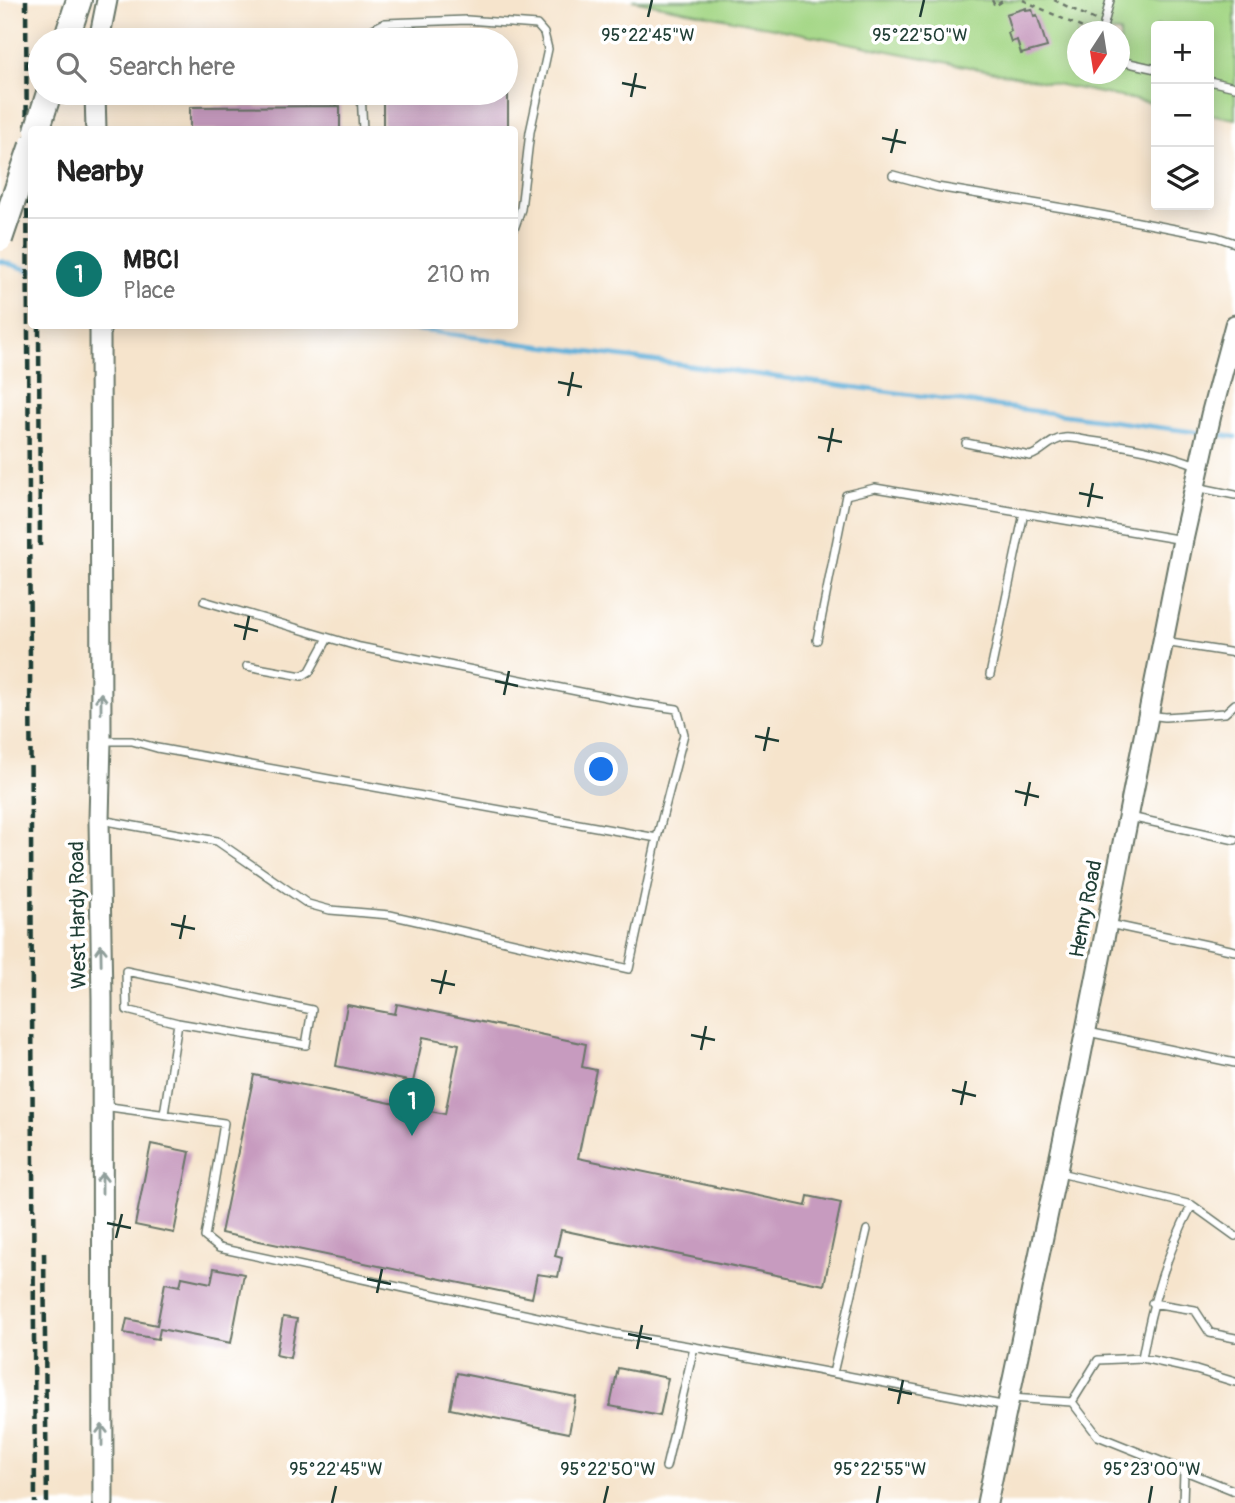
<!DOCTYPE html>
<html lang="en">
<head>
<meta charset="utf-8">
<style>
	body { margin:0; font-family:Pangolin,sans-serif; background:#f2f2f2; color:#222 }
	.controls { position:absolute; right:21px; top:21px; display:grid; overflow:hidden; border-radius:7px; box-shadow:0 4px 18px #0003 }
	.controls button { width:63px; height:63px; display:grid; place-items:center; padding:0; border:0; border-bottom:2px solid #e0e0e0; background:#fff; color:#222; font:35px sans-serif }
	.compass { position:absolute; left:1067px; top:21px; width:63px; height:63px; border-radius:50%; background:#fff; box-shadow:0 4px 18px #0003; rotate:192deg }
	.you { position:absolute; left:602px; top:770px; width:24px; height:24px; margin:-18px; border:5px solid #fff; border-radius:50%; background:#1a73e8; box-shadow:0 0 0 10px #1a73e833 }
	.badge { display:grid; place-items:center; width:46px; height:46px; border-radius:50%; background:#0f766e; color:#fff; font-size:23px; font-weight:700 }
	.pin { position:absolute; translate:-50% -58px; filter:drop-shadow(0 2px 4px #0008) }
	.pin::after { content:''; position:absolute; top:37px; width:24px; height:21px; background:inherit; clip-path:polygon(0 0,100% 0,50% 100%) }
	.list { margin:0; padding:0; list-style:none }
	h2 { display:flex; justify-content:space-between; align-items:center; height:91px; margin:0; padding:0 28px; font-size:30px }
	h2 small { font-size:23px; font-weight:400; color:#767676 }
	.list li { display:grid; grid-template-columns:46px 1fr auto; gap:21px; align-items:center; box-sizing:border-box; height:112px; padding:0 28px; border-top:2px solid #e0e0e0 }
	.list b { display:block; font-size:26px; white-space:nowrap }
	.list p { margin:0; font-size:23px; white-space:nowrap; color:#767676 }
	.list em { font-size:23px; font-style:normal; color:#767676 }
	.icon { flex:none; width:38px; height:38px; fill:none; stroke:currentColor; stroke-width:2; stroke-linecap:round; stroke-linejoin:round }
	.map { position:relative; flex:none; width:1235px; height:1503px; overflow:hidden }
	.search { position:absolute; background:#fff; box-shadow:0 4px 18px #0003; left:28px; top:28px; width:490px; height:77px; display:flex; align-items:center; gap:18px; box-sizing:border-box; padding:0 24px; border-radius:38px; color:#767676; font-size:26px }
	.panel { position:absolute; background:#fff; box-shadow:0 4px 18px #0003; left:28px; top:126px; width:490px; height:203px; border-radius:7px }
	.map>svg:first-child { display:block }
	.green { fill:#a4d786; stroke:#628a5d; stroke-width:2; fill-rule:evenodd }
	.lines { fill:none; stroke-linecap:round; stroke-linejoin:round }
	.stream { stroke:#60b0da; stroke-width:4.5 }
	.building { fill:#c79bbf }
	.lane-casing { stroke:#6a7769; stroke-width:10 }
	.secondary-casing { stroke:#6a7769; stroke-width:23 }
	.highway-casing { stroke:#6a7769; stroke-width:28 }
	.path { stroke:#6a7769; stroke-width:2.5; stroke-dasharray:5 5; stroke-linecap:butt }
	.lane { stroke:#fff; stroke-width:7 }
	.secondary { stroke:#fff; stroke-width:19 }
	.highway { stroke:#fff; stroke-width:24 }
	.rail { stroke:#1f3d34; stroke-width:4.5; stroke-dasharray:10 5; stroke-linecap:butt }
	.highway-bridge-casing { stroke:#6a7769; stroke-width:28; stroke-linecap:butt }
	.highway-bridge { stroke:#fff; stroke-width:24 }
	.oneway { stroke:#8f9e9a }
	.ticks { fill:none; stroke:#1f3d34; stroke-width:2.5 }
	.labels { text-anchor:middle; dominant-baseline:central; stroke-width:7; stroke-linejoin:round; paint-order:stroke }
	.street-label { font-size:21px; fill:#1f3d34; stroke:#fff }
	.ticks-label { font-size:18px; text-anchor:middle; fill:#1f3d34; stroke:#fff; stroke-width:7; stroke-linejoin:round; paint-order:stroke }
</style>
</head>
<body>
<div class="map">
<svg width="1235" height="1503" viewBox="0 0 1235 1503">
	<rect width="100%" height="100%" fill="#fff"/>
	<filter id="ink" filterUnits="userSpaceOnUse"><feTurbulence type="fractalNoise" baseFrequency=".0143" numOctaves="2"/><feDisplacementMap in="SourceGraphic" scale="14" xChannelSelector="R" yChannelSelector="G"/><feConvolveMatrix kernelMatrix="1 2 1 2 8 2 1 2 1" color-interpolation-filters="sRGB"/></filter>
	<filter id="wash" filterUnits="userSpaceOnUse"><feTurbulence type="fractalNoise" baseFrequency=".00686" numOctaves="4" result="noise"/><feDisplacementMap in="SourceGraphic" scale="28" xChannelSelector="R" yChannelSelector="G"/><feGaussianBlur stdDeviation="1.57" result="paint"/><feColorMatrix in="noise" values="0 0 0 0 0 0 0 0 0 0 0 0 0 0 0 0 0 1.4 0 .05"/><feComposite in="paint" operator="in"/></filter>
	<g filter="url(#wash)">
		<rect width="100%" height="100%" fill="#f6e4cc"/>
		<path class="green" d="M632,0H1235V119L1209,114V26H1156V104ZM1078,32H1120V74H1078Z"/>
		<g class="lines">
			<path class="stream" d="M0,261L32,271
				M388,326L1203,433
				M1212,434L1235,437"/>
		</g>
		<g id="blocks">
			<path class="building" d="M1026,8V10L1032,9L1034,16L1037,15L1047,47L1021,54L1017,40L1011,42L1008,33L1011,31L1006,14Z
				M383,93H508V130H383Z
				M340,106V130H190V107Z
				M397,1004L586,1044L582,1067L596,1070L578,1158L806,1206L808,1196L841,1203L824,1285L561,1230L555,1256L562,1258L558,1277L537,1274L532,1298L221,1233L254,1075L445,1114L459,1044L423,1037L413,1082L336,1066L347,1005L395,1014Z
				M151,1144L190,1152L174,1233L135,1225Z
				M214,1268L244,1274L231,1343L160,1329L158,1339L124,1333L127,1319L157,1325L165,1283L180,1286L182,1277L211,1283Z
				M283,1317L297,1319L290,1358L276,1355Z
				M618,1368L668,1378L660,1416L610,1406Z
				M457,1373L576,1397L569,1433L450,1409Z"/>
		</g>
	</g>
	<g filter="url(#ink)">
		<use href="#blocks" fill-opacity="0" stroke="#6a7769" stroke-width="2"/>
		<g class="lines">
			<g class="lane-casing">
				<path id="lane" d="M1102,32L1110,0
					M365,40L373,29L385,23L467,20L537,25L544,33L548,49L530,132L521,209L514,229
					M1120,61L1156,69
					M1209,81L1235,87
					M361,93L363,130
					M893,175L937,187L1075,210L1217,237L1235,243
					M966,443L1030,456C1043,452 1050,439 1064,438C1072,437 1083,440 1091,441C1129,446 1164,452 1199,466
					M1196,487L1235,495
					M204,601L360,647L635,703L677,709L684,734L657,838
					M817,640L846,495L875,488L1183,540
					M1164,642L1235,653
					M247,666L302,676L310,671L328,638
					M990,675L1024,513
					M1148,715L1165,717L1225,713L1235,704
					M1130,817L1235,840
					M101,820L217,841L308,904L330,910L390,915L629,969L657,838L157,748L132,741H102
					M1109,924L1235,951
					M126,971L312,1010L306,1045L178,1023L127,1010Z
					M1088,1032L1235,1063
					M103,1106L224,1123L205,1237L219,1248L616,1334L694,1347
					M164,1114L178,1023
					M1060,1173L1192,1205L1235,1236
					M1152,1303L1195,1310L1210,1333L1235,1338
					M1142,1358C1152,1303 1166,1254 1192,1205
					M833,1373L867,1230
					M1011,1398L1072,1402L1098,1436L1235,1491
					M1072,1402L1098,1360L1142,1358L1196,1370L1235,1382
					M666,1467L694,1347L1007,1406
					M1183,1503L1184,1471"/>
			</g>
			<g class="secondary-casing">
				<path id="secondary" d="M99,40L107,0
					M95,93L96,130
					M100,326L101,741L99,820L102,999L103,1503
					M987,1503L1077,1075L1183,540L1211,415L1235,325"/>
			</g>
			<g class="highway-casing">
				<path id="highway" d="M66,40L79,0"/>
			</g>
			<path class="path" d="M992,0L995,6L1004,0
				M1023,0L1091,32
				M1054,0L1095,20"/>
			<use href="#lane" class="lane"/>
			<use href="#secondary" class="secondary"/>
			<use href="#highway" class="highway"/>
			<path class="rail" d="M26,0L35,1503
				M37,98V130
				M39,326L40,546
				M44,1253L47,1503"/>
			<g class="highway-bridge-casing">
				<path id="highway-bridge" d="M37,130L49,93
					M0,239L32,145"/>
			</g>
			<use href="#highway-bridge" class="highway-bridge"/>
		</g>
		<defs><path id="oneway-shaft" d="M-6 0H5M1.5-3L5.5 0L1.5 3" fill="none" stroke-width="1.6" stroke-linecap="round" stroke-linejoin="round" transform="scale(1.75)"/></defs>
		<g class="oneway">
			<use href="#oneway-shaft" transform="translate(101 703) rotate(-90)"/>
			<use href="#oneway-shaft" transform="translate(101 955) rotate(-91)"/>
			<use href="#oneway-shaft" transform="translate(102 1183) rotate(-90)"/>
			<use href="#oneway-shaft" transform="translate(102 1435) rotate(-90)"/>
		</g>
	</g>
	<path class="ticks" d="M648,17L652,0M920,17L924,0M622,83L646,88M631,97L636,73M882,138L906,143M891,153L897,129M558,382L582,387M568,396L573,372M818,437L842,442M828,452L833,428M1079,493L1103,498M1088,507L1093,483M234,625L258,631M244,640L249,616M495,681L518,686M504,695L509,671M755,736L779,741M764,751L769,727M1015,791L1039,797M1025,806L1030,782M171,924L195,929M180,939L185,915M431,980L455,985M440,994L446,970M691,1035L715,1040M701,1050L706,1026M952,1090L976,1096M961,1105L966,1081M107,1223L131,1228M116,1238L122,1214M367,1279L391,1284M377,1293L382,1269M628,1334L652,1339M637,1349L642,1325M888,1389L912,1394M898,1404L903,1380M332,1503L336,1486M604,1503L608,1486M877,1503L880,1486M1149,1503L1152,1486"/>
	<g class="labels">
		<g class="street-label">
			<text transform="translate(1086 909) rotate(-79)">Henry Road</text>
			<text transform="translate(78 915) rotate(-91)">West Hardy Road</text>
		</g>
	</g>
	<g class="ticks-label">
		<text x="648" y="41">95°22'45"W</text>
		<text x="920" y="41">95°22'50"W</text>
		<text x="336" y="1475">95°22'45"W</text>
		<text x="608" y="1475">95°22'50"W</text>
		<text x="880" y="1475">95°22'55"W</text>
		<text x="1152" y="1475">95°23'00"W</text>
	</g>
</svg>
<div class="controls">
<button>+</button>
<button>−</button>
<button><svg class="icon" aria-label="layers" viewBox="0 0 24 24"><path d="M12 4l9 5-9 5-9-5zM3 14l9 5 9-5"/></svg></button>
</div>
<svg class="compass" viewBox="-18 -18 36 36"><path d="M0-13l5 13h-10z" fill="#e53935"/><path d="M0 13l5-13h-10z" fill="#767676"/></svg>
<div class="you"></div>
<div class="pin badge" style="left:412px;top:1136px">1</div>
<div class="search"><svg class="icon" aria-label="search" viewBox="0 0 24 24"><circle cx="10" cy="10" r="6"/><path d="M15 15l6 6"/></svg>Search here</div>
<section class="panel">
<h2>Nearby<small></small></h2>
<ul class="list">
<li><span class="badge">1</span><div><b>MBCI</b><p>Place</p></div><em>210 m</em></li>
</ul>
</section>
</div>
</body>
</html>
